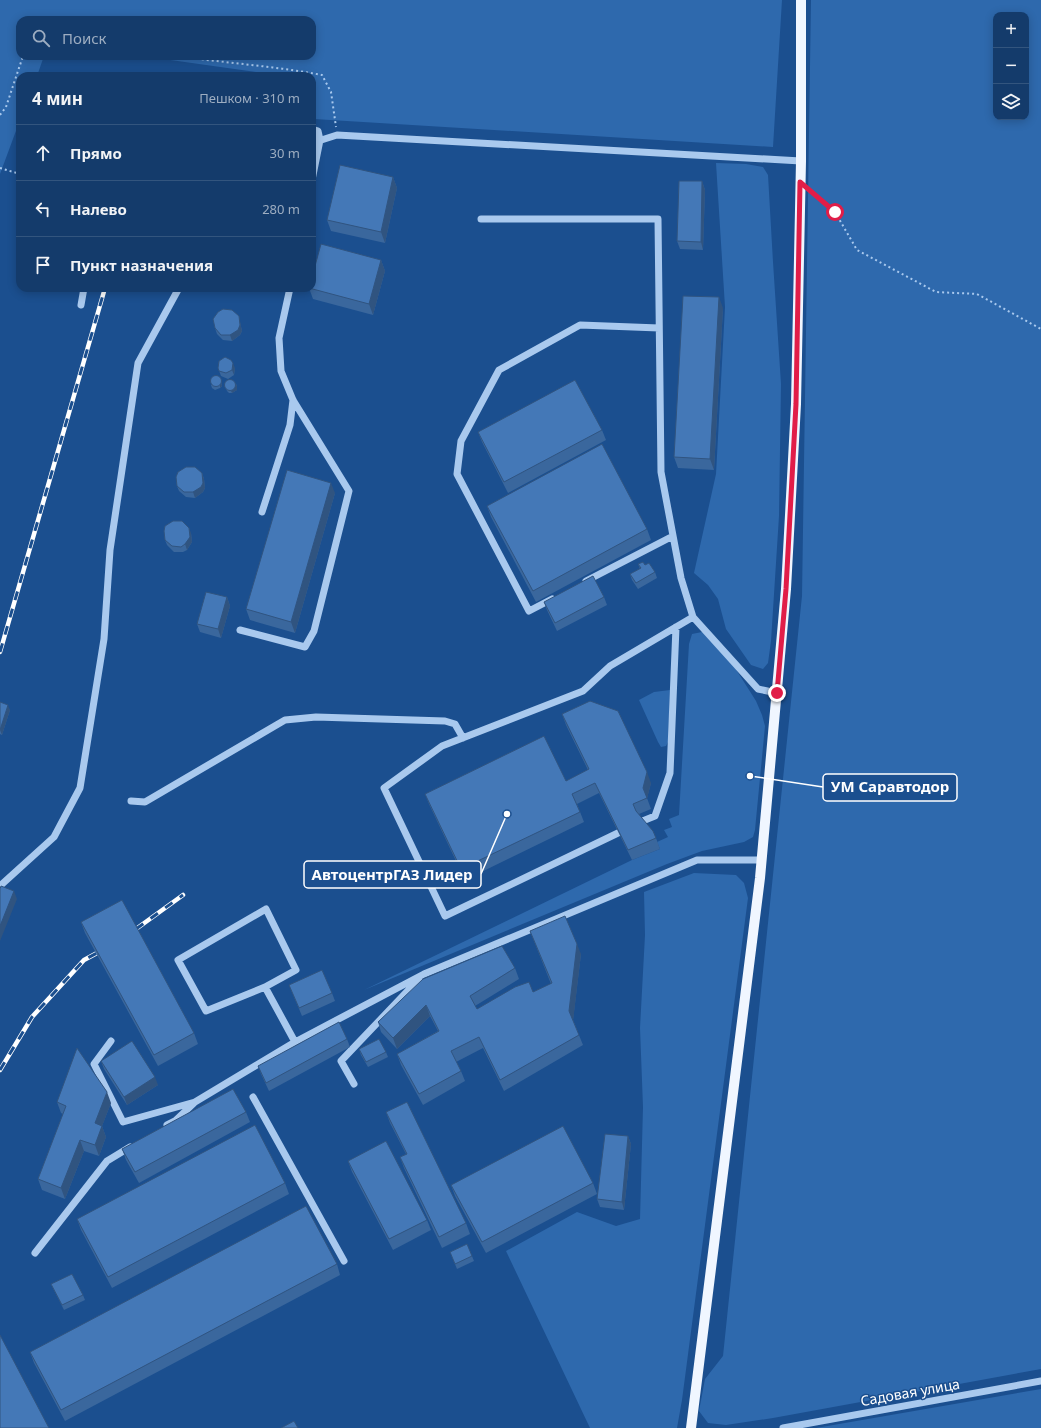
<!DOCTYPE html>
<html lang="ru">
<head>
<meta charset="utf-8">
<style>
	body { margin:0; font-family:"Noto Sans",sans-serif; background:#1d4271; color:#f1f3f6 }
	.controls { position:absolute; right:12px; top:12px; display:grid; overflow:hidden; border-radius:8px; box-shadow:0 2px 10px #0003 }
	.controls button { width:36px; height:36px; display:grid; place-items:center; padding:0; border:0; border-bottom:1px solid #33557e; background:#143b6b; color:#f1f3f6; font:20px sans-serif }
	.stop { position:absolute; width:12px; height:12px; margin:-9px; border:3px solid #e11d48; border-radius:50%; background:#fff }
	.stop.end { background:#e11d48; border-color:#fff; box-shadow:0 1px 4px #0008 }
	.list { margin:0; padding:0; list-style:none }
	h2 { display:flex; justify-content:space-between; align-items:center; height:52px; margin:0; padding:0 16px; font-size:17px }
	h2 small { font-size:13px; font-weight:400; color:#9dadc1 }
	.list li { display:grid; grid-template-columns:26px 1fr auto; gap:12px; align-items:center; box-sizing:border-box; height:56px; padding:0 16px; border-top:1px solid #33557e }
	.list b { display:block; font-size:15px; white-space:nowrap }
	.list em { font-size:13px; font-style:normal; color:#9dadc1 }
	.icon { flex:none; width:22px; height:22px; fill:none; stroke:currentColor; stroke-width:2; stroke-linecap:round; stroke-linejoin:round }
	.map { position:relative; flex:none; width:1041px; height:1428px; overflow:hidden }
	.search { position:absolute; background:#143b6b; box-shadow:0 2px 10px #0003; left:16px; top:16px; width:300px; height:44px; display:flex; align-items:center; gap:10px; box-sizing:border-box; padding:0 14px; border-radius:12px; color:#9dadc1; font-size:15px }
	.panel { position:absolute; background:#143b6b; box-shadow:0 2px 10px #0003; left:16px; top:72px; width:300px; height:220px; border-radius:12px }
	.map>svg:first-child { display:block }
	.green { fill:#2e69ad; fill-rule:evenodd }
	.lines { fill:none; stroke-linecap:round; stroke-linejoin:round }
	.path { stroke:#a9c9ee; stroke-width:2; stroke-dasharray:2 3; stroke-linecap:butt }
	.minor { stroke:#a9c9ee; stroke-width:7 }
	.major { stroke:#f0f6ff; stroke-width:10 }
	.rail-casing { stroke:#fff; stroke-width:4.5 }
	.rail { stroke:#1b4f8f; stroke-width:3; stroke-dasharray:9; stroke-linecap:butt }
	.wall { fill:#3a679d }
	.shaded-wall { fill:#305480 }
	.building { fill:#4478b7; stroke:#305480 }
	.route { stroke:#e11d48; stroke-width:5 }
	.labels { text-anchor:middle; dominant-baseline:central; stroke-width:3; stroke-linejoin:round; paint-order:stroke }
	.street-label { font-size:14px; fill:#fff; stroke:#1b4f8f }
	.leader { fill:none; stroke:#fff; stroke-width:1.5 }
	.callout-dot { fill:#fff; stroke:#1b4f8f; stroke-width:1.5 }
	.callout { fill:#1b4f8f; stroke:#fff; stroke-width:1.5 }
	.callout-label { font-size:15px; text-anchor:middle; font-weight:bold; fill:#fff }
</style>
</head>
<body>
<div class="map">
<svg width="1041" height="1428" viewBox="0 0 1041 1428">
	<rect width="100%" height="100%" fill="#1b4f8f"/>
	<path class="green" d="M0,0H782L773,147L314,119V80L312,79V76H284L142,56H312V20H20V56H44L37,76H20V120L0,174Z
		M811,0H1041V1369L773,1418L726,1425L708,1423L699,1411L705,1379L723,1356L802,596ZM996,15H1026V117H996Z
		M716,163L746,164L763,167L768,175L773,262L781,384L779,516L771,641L768,663L763,669L751,665L726,629L718,599L708,585L694,573L716,474L725,307Z
		M702,632L708,633L720,644L756,701L762,715L765,726L755,830L753,837L744,842L702,851L667,864L364,990L632,860L660,849L657,842L668,837L664,830L672,827L669,819L679,815L689,644L692,634Z
		M670,690L668,742L666,746L661,747L658,742L639,700L654,692Z
		M694,873L736,875L744,883L748,898L682,1400L677,1428H590L506,1251L577,1212L616,1226L640,1219L643,1107L640,1028L645,935L644,892Z
		M1041,1389V1428H816Z"/>
	<g class="lines">
		<path class="path" d="M177,56C225,63 274,66 322,75L331,92L336,127
			M0,115L6,107L23,56
			M0,168L20,174
			M812,192L835,212L857,250L936,292L977,294L1041,329"/>
		<path class="minor" d="M312,129L318,131L320,140L312,180
			M312,143L337,135L801,161
			M481,219H658L661,472L681,578L693,617L758,689L777,693
			M81,305L84,288
			M262,512L290,425L293,400
			M586,581L673,536
			M552,599L529,611L457,474L461,441L499,370L580,325L659,328
			M240,630L305,647L314,631L349,491L293,400L281,371L279,338L290,288
			M131,801L145,802L285,720L316,717L445,721L455,724L463,738
			M640,822L655,816L670,773L676,627
			M618,833L445,916L384,788L442,746L583,691L610,666L693,617
			M0,886L54,837L80,788L104,639L110,550L138,363L179,288
			M265,987L296,970L266,909L178,960L206,1011L265,987L295,1042
			M111,1041L94,1064L123,1122L195,1102L295,1042L424,974L697,860H761
			M354,1084L341,1061L419,979
			M253,1097L344,1261
			M167,1125L175,1121L194,1103
			M35,1253L107,1161L130,1147
			M783,1428L1041,1381"/>
		<path class="major" d="M691,1428L760,878L786,589L796,404L801,161V0"/>
		<g class="rail-casing">
			<path id="rail" d="M0,652L105,288
				M136,929L183,895
				M0,1070L32,1017L84,960L97,953"/>
		</g>
		<use href="#rail" class="rail"/>
	</g>
	<path class="wall" d="M393,177L397,188L385,243L331,231L327,220Z
		M702,181L705,190L703,250L680,249L677,241Z
		M381,260L385,271L373,315L313,299L309,288Z
		M723,308L714,470L678,468L674,457Z
		M240,322L242,331L240,335L232,341L223,340L217,334L215,328Z
		M218,368H235L234,375L228,379L221,376Z
		M221,380L222,386L220,388L215,390L212,388L211,385Z
		M236,384L237,386V390L232,393H229L227,391L226,388Z
		M602,430L606,440L508,493L482,442L478,432Z
		M202,473L204,479L205,488L203,492L195,498L186,497L179,491L177,486Z
		M335,493L295,633L250,620L246,609Z
		M487,506L647,529L651,540L536,602L491,517Z
		M191,533L192,542L187,550L183,552H174L167,545L165,540Z
		M638,564L645,565L655,572L657,578L638,589L632,580L630,574L640,569Z
		M227,597L230,606L221,638L200,632L197,624Z
		M604,597L607,605L557,631L547,610L544,602Z
		M0,702L10,710L2,735L0,734Z
		M562,714L651,783L647,798L651,809L639,814L656,838L660,849L632,860L599,793L577,804L584,822L465,880L429,804L425,794L566,781L588,770L566,725Z
		M81,922L194,1033L198,1044L158,1066L85,933Z
		M530,931L581,954L573,1020L583,1045L504,1091L483,1048L456,1062L461,1071L465,1081L423,1105L401,1065L397,1054L438,1031L430,1016L397,1049L381,1032L378,1022L515,968L519,979L475,1006L477,1009L533,992L551,984Z
		M289,985L332,993L335,1001L302,1016Z
		M347,1039L350,1047L269,1091L261,1074L258,1066Z
		M359,1049L386,1052L388,1057L368,1067L361,1055Z
		M101,1061L158,1085L127,1105L104,1069Z
		M57,1102L111,1103L102,1126L106,1137L99,1156L84,1151L65,1199L42,1190L38,1179L63,1114L61,1113Z
		M246,1112L250,1122L139,1183L126,1160L122,1149Z
		M386,1112L466,1223L470,1234L442,1248L404,1168L400,1157L406,1154L390,1123Z
		M628,1136L631,1144L624,1210L600,1207L597,1199Z
		M348,1161L427,1220L431,1230L393,1250L352,1172Z
		M285,1183L289,1194L112,1288L81,1230L77,1219Z
		M593,1183L597,1194L486,1253L455,1196L451,1185Z
		M450,1252L472,1256L474,1261L457,1269Z
		M337,1264L340,1275L65,1421L34,1363L30,1352Z
		M51,1284L83,1295L85,1300L64,1310Z"/>
	<path class="shaded-wall" d="M393,177L397,188L385,243L381,232Z
		M702,181L705,190L703,250L701,242Z
		M381,260L385,271L373,315L369,304Z
		M719,297L723,308L714,470L710,459Z
		M239,316L240,322L242,331L240,335L232,341L230,335Z
		M233,363L235,368L234,375L232,370Z
		M220,377L222,386L220,388Z
		M236,384L237,386V390L232,393L231,391Z
		M202,473L204,479L205,488L203,492L195,498L193,492Z
		M331,483L335,493L295,633L291,622Z
		M189,528L191,533L192,542L187,550L185,544Z
		M227,597L230,606L221,638L218,629Z
		M8,705L10,710L2,735L0,730Z
		M647,772L651,783L647,799L643,788Z
		M14,891L17,899L0,941V926Z
		M577,944L581,954L573,1022L569,1011Z
		M426,1005L430,1016L397,1049L393,1038Z
		M155,1077L158,1085L127,1105L124,1097Z
		M107,1092L111,1103L99,1134L95,1123Z
		M102,1126L106,1137L99,1156L95,1145Z
		M628,1136L631,1144L624,1210L622,1202Z
		M80,1140L84,1151L65,1199L61,1188Z"/>
	<path class="building" d="M340,165L393,177L381,232L327,220Z
		M679,181H702L701,242L677,241Z
		M321,244L381,260L369,304L309,288H312V277Z
		M683,296L719,297L710,459L674,457Z
		M223,309L232,310L239,316L240,325L238,330L230,335H221L215,328L213,319L218,312Z
		M225,357L231,360L233,363L232,370L226,373L219,371L218,368L219,361Z
		M210.5 381a5.5 5.5 0 1 1 11 0a5.5 5.5 0 1 1-11 0Z
		M224.5 385a5.5 5.5 0 1 1 11 0a5.5 5.5 0 1 1-11 0Z
		M575,380L602,430L504,482L478,432Z
		M602,444L647,529L533,591L487,506Z
		M186,467H195L202,473L203,483L201,487L193,492H184L177,486L176,477L178,472Z
		M287,470L331,483L291,622L246,609Z
		M173,521H182L189,528L190,537L185,544L181,547L172,546L165,540L164,531L165,526Z
		M643,562L645,565L649,563L655,572L636,583L630,574L641,568L638,564Z
		M593,576L604,597L555,623L544,602Z
		M206,592L227,597L218,629L197,624Z
		M590,701L618,711L647,772L643,788L647,798L633,804L636,811L653,831L656,838L628,850L595,783L572,794L580,812L461,869L425,794L544,736L566,781L589,769L562,714Z
		M0,702L8,705L0,730Z
		M1,886L14,891L0,926V889Z
		M122,900L194,1033L154,1055L81,922Z
		M565,916L577,944L569,1011L579,1035L500,1080L479,1037L451,1051L461,1071L419,1094L397,1054L439,1031L426,1005L393,1038L378,1022L423,979L502,946L515,968L470,996L477,1009L515,987L529,982L533,992L552,983L530,931Z
		M322,970L332,993L299,1008L289,985Z
		M339,1022L347,1039L266,1083L258,1066Z
		M379,1039L386,1052L366,1062L359,1049Z
		M132,1041L155,1077L124,1097L101,1061Z
		M77,1048L107,1092L95,1123L102,1126L95,1145L80,1140L61,1188L38,1179L66,1106L57,1102Z
		M233,1089L246,1112L135,1172L122,1149Z
		M407,1102L466,1223L439,1237L400,1157L407,1154L386,1112Z
		M255,1125L285,1183L108,1277L77,1219Z
		M563,1126L593,1183L482,1242L451,1185Z
		M605,1134L628,1136L622,1202L597,1199Z
		M386,1141L427,1220L389,1239L348,1161Z
		M306,1206L337,1264L61,1410L30,1352Z
		M467,1244L472,1256L455,1264L450,1252Z
		M72,1274L83,1295L62,1305L51,1284Z
		M0,1335L49,1428H0Z
		M294,1421L298,1428H281Z"/>
	<g class="lines">
		<path class="route" d="M777,693L786,589L796,404L800,182L835,212"/>
	</g>
	<g class="labels">
		<g class="street-label">
			<text transform="translate(910 1392) rotate(-10)">Садовая улица</text>
		</g>
	</g>
	<path class="leader" d="M750 776L823 787M507 814L481 874"/>
	<g class="callout-dot">
		<circle cx="750" cy="776" r="4"/>
		<circle cx="507" cy="814" r="4"/>
	</g>
	<g class="callout">
		<rect x="823" y="774" width="134" height="27" rx="4"/>
		<rect x="304" y="861" width="177" height="27" rx="4"/>
	</g>
	<g class="callout-label">
		<text x="890" y="792">УМ Саравтодор</text>
		<text x="392" y="880">АвтоцентрГАЗ Лидер</text>
	</g>
</svg>
<div class="controls">
<button>+</button>
<button>−</button>
<button><svg class="icon" aria-label="layers" viewBox="0 0 24 24"><path d="M12 4l9 5-9 5-9-5zM3 14l9 5 9-5"/></svg></button>
</div>
<div class="stop" style="left:835px;top:212px"></div>
<div class="stop end" style="left:777px;top:693px"></div>
<div class="search"><svg class="icon" aria-label="search" viewBox="0 0 24 24"><circle cx="10" cy="10" r="6"/><path d="M15 15l6 6"/></svg>Поиск</div>
<section class="panel">
<h2>4 мин<small>Пешком · 310 m</small></h2>
<ul class="list">
<li><svg class="icon" aria-label="ahead" viewBox="0 0 24 24"><path d="M12 20V5M6 11l6-6 6 6"/></svg><div><b>Прямо</b></div><em>30 m</em></li>
<li><svg class="icon" aria-label="left" viewBox="0 0 24 24"><path d="M17 20v-9H6M10 6l-5 5 5 5"/></svg><div><b>Налево</b></div><em>280 m</em></li>
<li><svg class="icon" aria-label="arrive" viewBox="0 0 24 24"><path d="M6 21V4h12l-3 4 3 4H6"/></svg><div><b>Пункт назначения</b></div></li>
</ul>
</section>
</div>
</body>
</html>
